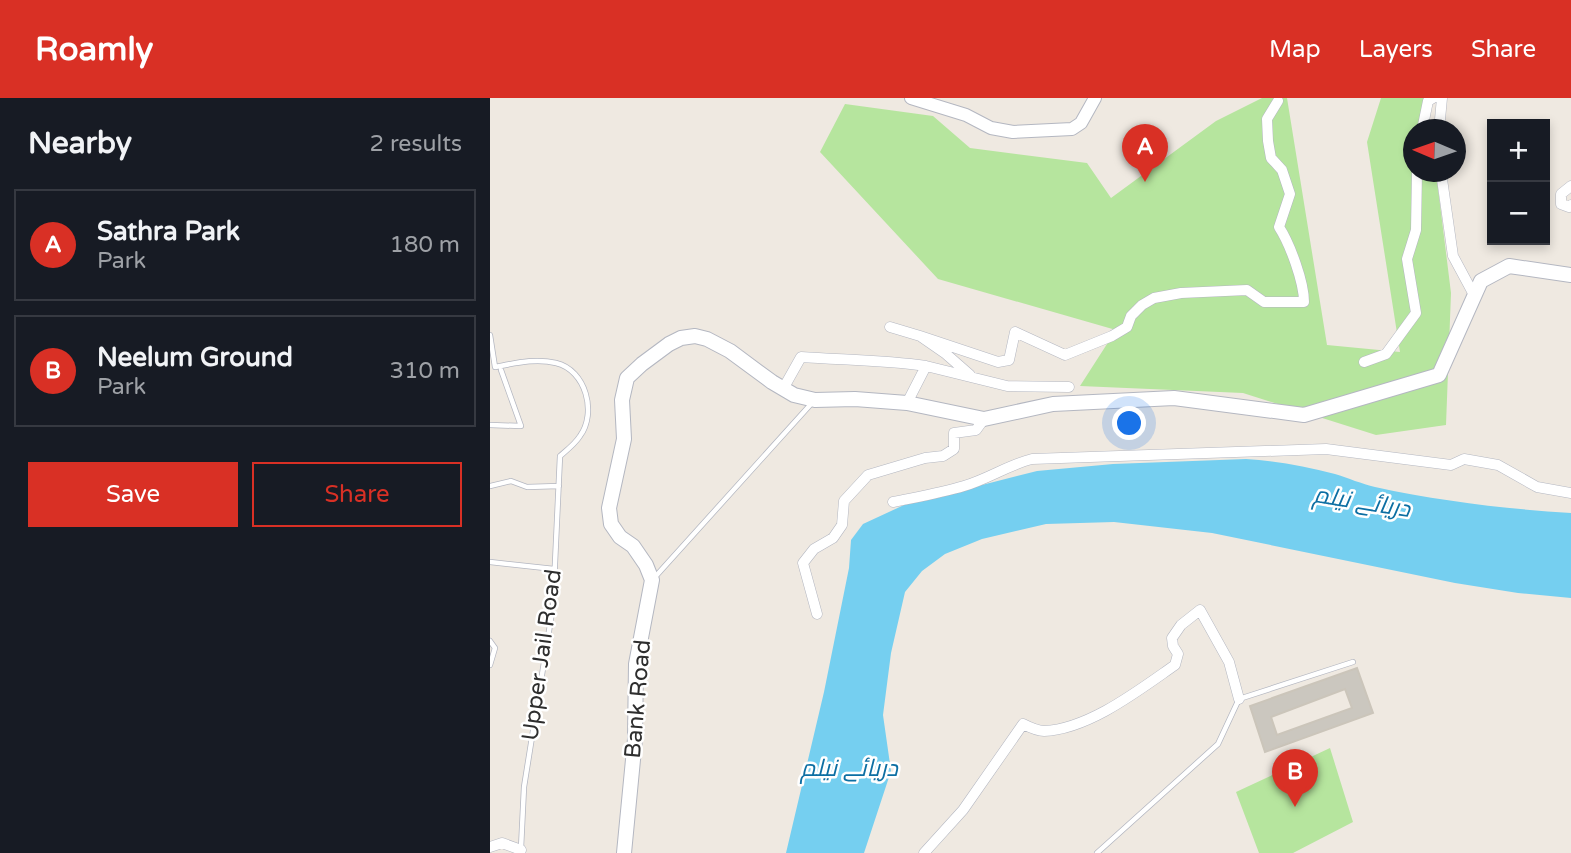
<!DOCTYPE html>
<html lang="en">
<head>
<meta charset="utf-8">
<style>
	body { margin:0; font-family:"Varela Round",Cairo,sans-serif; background:#20242c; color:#f1f3f6 }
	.controls { position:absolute; right:21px; top:21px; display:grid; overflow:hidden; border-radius:0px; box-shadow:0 4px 10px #0003 }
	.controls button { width:63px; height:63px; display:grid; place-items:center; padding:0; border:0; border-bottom:2px solid #363941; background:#171b24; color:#f1f3f6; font:35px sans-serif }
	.compass { position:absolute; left:913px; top:21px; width:63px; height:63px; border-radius:50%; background:#171b24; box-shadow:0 4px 10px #0003; rotate:272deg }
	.you { position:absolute; left:640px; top:326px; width:24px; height:24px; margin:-18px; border:5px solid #fff; border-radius:50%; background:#1a73e8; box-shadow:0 0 0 10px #1a73e833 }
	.badge { display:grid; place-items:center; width:46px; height:46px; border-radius:50%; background:#d93025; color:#fff; font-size:23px; font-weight:700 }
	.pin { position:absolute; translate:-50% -58px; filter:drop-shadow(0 2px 4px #0008) }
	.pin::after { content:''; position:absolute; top:37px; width:24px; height:21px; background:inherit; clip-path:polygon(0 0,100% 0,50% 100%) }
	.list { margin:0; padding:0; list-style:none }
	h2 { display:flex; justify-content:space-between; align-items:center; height:91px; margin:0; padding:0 28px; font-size:30px }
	h2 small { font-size:23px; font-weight:400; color:#9ea1a6 }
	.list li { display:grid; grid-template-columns:46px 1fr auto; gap:21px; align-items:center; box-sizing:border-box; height:112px; margin:0 14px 14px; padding:0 14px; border:2px solid #363941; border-radius:0px }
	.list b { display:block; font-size:26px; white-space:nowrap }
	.list p { margin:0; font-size:23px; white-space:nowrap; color:#9ea1a6 }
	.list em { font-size:23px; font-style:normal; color:#9ea1a6 }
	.actions { display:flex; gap:14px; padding:21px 28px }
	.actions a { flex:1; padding:16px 0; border:2px solid #d93025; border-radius:0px; text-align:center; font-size:24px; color:#d93025 }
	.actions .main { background:#d93025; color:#fff }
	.map { position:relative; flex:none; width:1081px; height:755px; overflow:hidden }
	header { display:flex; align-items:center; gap:42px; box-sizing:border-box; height:98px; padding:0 35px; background:#d93025; color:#fff }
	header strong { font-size:33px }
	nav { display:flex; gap:38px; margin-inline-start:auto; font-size:24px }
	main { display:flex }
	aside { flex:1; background:#171b24 }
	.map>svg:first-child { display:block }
	.green { fill:#b6e59e }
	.water { fill:#75cff0 }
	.building { fill:#cbc7bf; stroke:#cbc5ba; stroke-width:2; fill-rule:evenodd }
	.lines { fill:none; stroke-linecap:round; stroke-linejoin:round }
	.service-casing { stroke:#b4b7c1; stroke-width:6 }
	.minor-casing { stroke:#b4b7c1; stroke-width:11 }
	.tertiary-casing { stroke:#b4b7c1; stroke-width:14 }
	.secondary-casing { stroke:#b4b7c1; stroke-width:16 }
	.service { stroke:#fff; stroke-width:4.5 }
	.minor { stroke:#fff; stroke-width:10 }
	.tertiary { stroke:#fff; stroke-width:12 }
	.secondary { stroke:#fff; stroke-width:14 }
	.labels { text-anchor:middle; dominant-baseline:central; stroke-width:5; stroke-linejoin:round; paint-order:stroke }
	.street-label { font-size:23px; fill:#2e2e2e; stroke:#fff }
	.water-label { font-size:24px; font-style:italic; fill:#0d6fa3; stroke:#fff }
</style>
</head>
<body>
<header>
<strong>Roamly</strong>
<nav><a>Map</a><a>Layers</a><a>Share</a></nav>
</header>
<main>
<aside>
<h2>Nearby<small>2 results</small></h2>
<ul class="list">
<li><span class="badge">A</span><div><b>Sathra Park</b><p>Park</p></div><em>180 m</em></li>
<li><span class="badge">B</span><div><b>Neelum Ground</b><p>Park</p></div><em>310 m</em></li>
</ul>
<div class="actions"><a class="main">Save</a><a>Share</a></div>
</aside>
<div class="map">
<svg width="1081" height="755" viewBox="0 0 1081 755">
	<rect width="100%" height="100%" fill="#efe9e1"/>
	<path class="green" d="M772,0H797L837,247L910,254L877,44L891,0H937L941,31L923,32V74H946L961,195L956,327L886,337L753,295L590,288L626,232L448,181L330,54L355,6L443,18L480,50L597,65L621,100L726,23Z
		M840,650L863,724L803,755H769L746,694Z"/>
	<path class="water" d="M756,361C786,363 815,368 845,376C858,380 872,386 885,389C949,403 1016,411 1081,415V500L1028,495L965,485L722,435L624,424L556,426L492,441L455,456L432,473L415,494L401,555L393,617L401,673L374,755H296L334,594L359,470L361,442L373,426L414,407L547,373L623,366Z"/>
	<path class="building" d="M867,570L883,615L775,654L760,608ZM855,591L862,610L787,637L781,619Z"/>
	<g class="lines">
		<g class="service-casing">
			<path id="service" d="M0,237L5,269C26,265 46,260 66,265C96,272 107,315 90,338C85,346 77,352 70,358L63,508L34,689L31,750
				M0,327L31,328L11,272
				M0,388L21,383L37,389L69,388
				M0,464L64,471
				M165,479L321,306
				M0,543L5,550L0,567
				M607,755L728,646L749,601L863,564"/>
		</g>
		<g class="minor-casing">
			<path id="minor" d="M932,32L938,3L943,0
				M949,32L952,0
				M951,74L963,158L984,197
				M1081,88L1071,96V106L1079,109L1081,107
				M400,229L430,238L456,256L480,277
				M430,238L508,264L519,262L525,234L575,257L622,238L637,229L641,218L652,207L664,200L691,195L757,192L774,204H814C814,184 800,146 789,129L800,96L792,72L781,60L778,43L777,21L788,3
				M874,264L896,256L926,215L917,161L926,132L927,74
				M293,291L311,259C353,262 395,262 436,268
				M417,305L436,268L517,288L579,289
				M403,404C427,399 451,395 474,388C498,381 518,367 542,361L836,351L961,367L974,361L1008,367L1047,389L1081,395
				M327,516L313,465L324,451L343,440L352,427L354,403L378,377L435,360L453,358L464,351V335L486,332L494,321
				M0,749L12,745L31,752
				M434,755L473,712L533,626C539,629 547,633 554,633C599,631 649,592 685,567L688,556L683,548L682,540L691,527L710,512L739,564L749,601"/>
		</g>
		<g class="tertiary-casing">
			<path id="tertiary" d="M421,0L476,17L501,30L523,34L582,31L591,25L605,0"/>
		</g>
		<g class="secondary-casing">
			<path id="secondary" d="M134,755L145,641L146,566L162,482L156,467L143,448L130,439L121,426L119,410L134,341L132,302L137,280L152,266L179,246L191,240L205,238L217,241L240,253L282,284L304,297L325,302L365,301L417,305L494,321L563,306L684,300L814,317L949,277L991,183L1019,168L1081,177"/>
		</g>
		<use href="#service" class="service"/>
		<use href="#minor" class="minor"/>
		<use href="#tertiary" class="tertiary"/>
		<use href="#secondary" class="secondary"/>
	</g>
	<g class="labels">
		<g class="street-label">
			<text transform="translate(52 557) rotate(-82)">Upper Jail Road</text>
			<text transform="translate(148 601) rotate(-85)">Bank Road</text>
		</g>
		<g class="water-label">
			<text transform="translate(872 404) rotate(9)">دریائے نیلم</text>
			<text x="359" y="670">دریائے نیلم</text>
		</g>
	</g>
</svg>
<div class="controls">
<button>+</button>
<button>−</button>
</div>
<svg class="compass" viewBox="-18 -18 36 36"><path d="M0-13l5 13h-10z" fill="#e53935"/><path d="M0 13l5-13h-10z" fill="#9ea1a6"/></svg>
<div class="you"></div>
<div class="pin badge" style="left:655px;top:84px">A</div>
<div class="pin badge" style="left:805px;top:709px">B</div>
</div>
</main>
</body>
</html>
